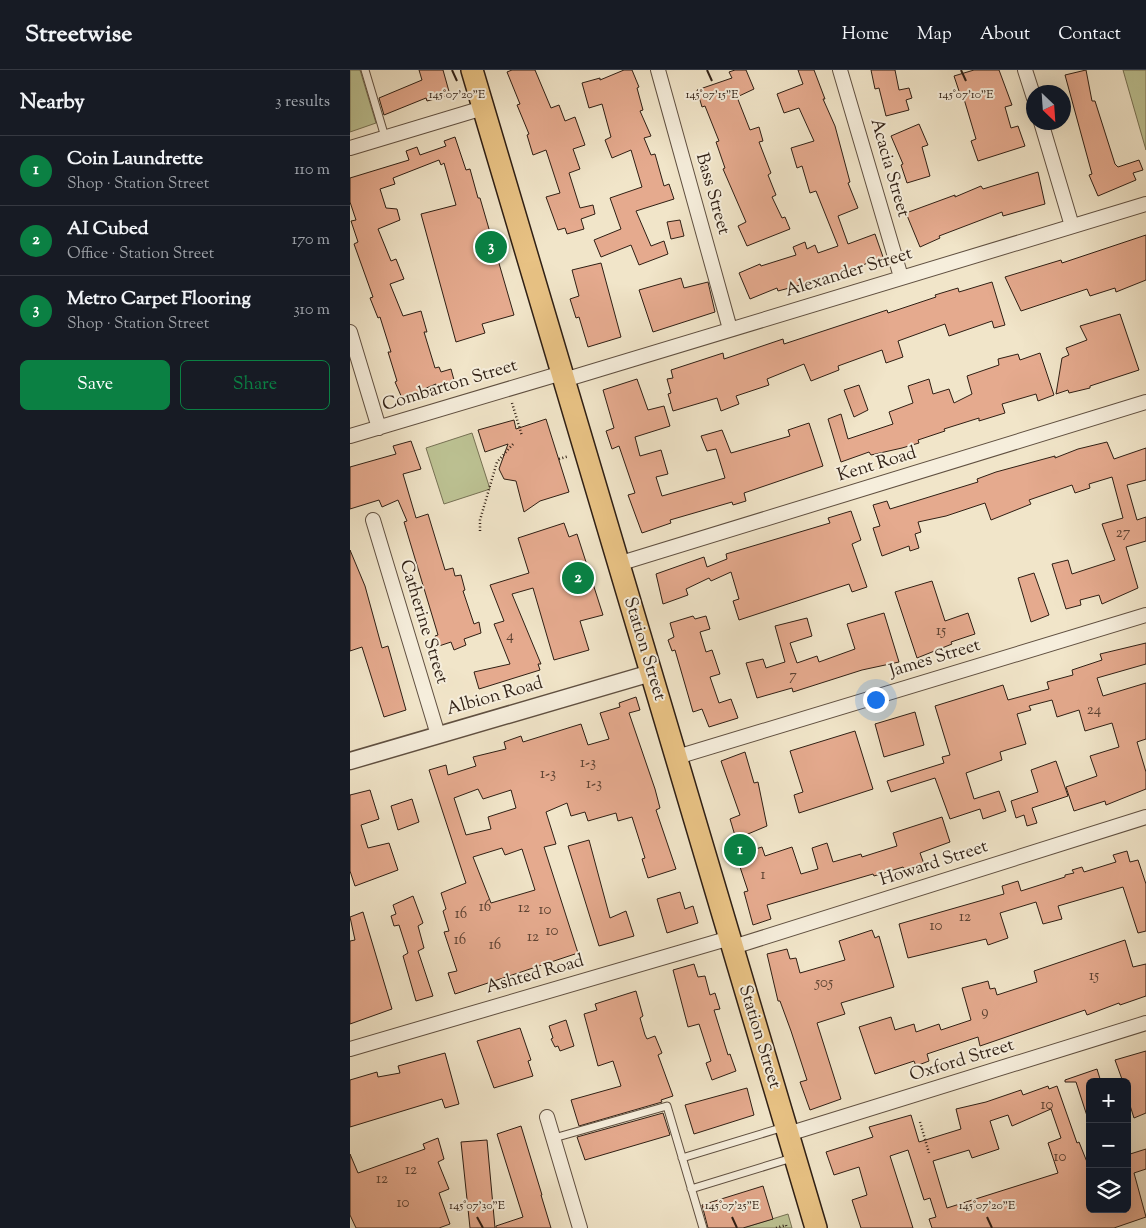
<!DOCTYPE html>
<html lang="en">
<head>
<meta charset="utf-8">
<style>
	body { margin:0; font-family:"Sorts Mill Goudy",serif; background:#242831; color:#f1f3f6 }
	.controls { position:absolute; right:15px; bottom:15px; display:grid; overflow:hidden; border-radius:8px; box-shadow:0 5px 20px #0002 }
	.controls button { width:45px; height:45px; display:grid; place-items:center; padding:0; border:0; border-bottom:1px solid #363941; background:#171b24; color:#f1f3f6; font:25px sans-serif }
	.compass { position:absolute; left:676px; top:15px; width:45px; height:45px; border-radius:50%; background:#171b24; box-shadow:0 5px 20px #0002; rotate:155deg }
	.you { position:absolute; left:525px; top:629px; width:18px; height:18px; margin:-12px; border:4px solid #fff; border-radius:50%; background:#1a73e8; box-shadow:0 0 0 8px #1a73e833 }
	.badge { display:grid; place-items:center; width:32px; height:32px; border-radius:50%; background:#0b8043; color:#fff; font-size:16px; font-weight:700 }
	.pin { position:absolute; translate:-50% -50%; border:2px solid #fff; box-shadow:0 1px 5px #0006 }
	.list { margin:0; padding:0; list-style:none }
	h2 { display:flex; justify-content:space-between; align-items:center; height:65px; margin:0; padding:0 20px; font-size:21px }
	h2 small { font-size:16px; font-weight:400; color:#9ea1a6 }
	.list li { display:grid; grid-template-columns:32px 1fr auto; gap:15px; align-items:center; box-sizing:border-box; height:70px; padding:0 20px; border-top:1px solid #363941 }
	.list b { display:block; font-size:19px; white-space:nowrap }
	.list p { margin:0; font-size:16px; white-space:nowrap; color:#9ea1a6 }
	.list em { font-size:16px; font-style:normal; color:#9ea1a6 }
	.actions { display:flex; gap:10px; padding:15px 20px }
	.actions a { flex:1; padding:11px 0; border:1px solid #0b8043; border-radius:8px; text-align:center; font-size:18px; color:#0b8043 }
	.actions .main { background:#0b8043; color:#fff }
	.icon { flex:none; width:28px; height:28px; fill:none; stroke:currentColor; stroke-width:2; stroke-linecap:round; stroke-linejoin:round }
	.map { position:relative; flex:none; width:796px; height:1158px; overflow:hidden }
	header { display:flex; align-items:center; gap:30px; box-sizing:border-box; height:70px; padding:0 25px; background:#171b24; border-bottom:1px solid #363941 }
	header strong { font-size:24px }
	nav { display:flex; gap:28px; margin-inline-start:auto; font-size:18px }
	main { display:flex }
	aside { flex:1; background:#171b24 }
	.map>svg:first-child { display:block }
	.green { fill:#bdc394; stroke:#767154 }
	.building { fill:#e5aa8e; stroke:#2f1f14; fill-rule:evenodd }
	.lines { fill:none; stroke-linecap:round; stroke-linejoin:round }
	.service-casing { stroke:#605041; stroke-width:9 }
	.minor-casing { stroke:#605041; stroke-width:16 }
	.tertiary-casing { stroke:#605041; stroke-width:19 }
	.primary-casing { stroke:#2f1f14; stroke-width:24 }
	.path { stroke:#2f1f14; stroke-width:2.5; stroke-dasharray:1 2.5; stroke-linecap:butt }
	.service { stroke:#f6eedc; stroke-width:7 }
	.minor { stroke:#f6eedc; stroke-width:14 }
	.tertiary { stroke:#f6eedc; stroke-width:16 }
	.primary { stroke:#e8c284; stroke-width:21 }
	.ticks { fill:none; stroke:#2f1f14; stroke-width:2 }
	.labels { text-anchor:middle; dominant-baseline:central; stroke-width:4; stroke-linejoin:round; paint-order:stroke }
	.number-label { font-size:15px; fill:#5c4232 }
	.street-label { font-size:18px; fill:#2f1f14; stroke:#f6eedc }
	.ticks-label { font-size:12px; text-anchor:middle; fill:#2f1f14; stroke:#f6eedc; stroke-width:4; stroke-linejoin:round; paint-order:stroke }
</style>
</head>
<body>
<header>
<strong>Streetwise</strong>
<nav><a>Home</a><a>Map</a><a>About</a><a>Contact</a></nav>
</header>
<main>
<aside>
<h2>Nearby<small>3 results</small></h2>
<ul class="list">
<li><span class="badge">1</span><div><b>Coin Laundrette</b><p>Shop · Station Street</p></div><em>110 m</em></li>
<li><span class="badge">2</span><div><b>AI Cubed</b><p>Office · Station Street</p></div><em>170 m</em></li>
<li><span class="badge">3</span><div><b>Metro Carpet Flooring</b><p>Shop · Station Street</p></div><em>310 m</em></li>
</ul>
<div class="actions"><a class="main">Save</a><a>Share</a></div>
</aside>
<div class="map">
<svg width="796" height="1158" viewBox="0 0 796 1158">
	<rect width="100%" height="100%" fill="#f1e5c9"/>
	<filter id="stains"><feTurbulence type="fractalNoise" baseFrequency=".004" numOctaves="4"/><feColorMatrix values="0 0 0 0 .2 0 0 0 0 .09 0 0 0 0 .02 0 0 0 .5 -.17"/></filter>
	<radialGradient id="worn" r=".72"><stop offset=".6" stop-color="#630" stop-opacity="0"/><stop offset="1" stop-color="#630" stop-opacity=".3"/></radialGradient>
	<path class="green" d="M0,0H10L26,53L0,62Z
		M773,0H796V80Z
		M122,363L140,419L94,434L76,378Z
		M438,1144L442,1158H393Z"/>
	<path class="building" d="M69,0H93L100,25L77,31L76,28L34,45L29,28L72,10Z
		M162,0H185L201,38L209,35L215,51L225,47L235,75L223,79L230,99L219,103L230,138L243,135L245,144L231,149L234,159L217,164L215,158L208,160L196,127L210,123L196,80L183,85L177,65L179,64L167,35L170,34L157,2Z
		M274,0H282L289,17L287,18L293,40L290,41L301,66L294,68L301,85L305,84L314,116L319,114L324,129L286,141L301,176L314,171L318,184L289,195L281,175L251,187L244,170L271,159L260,128L292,117L281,80L262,88L255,70L261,67L252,34L239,38L232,13L250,8V10Z
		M385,0H396L404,19L387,27L400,60L409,57L413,71L409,72L421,103L418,105L426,125L422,127L432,148L435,147L440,159L397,176L388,156L396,152L373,99L375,98L366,72L369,71L355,36L352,37L347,20L382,8L379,2Z
		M448,0H464L475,29H473L485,56L500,112L498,113L508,138L488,146L498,174L525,164L533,187L485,206L484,203L458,213L428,221L427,218L400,229L389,203L410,194L411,196L446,185L443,177L455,172L457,179L465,175L468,183L488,176L466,121L460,123L452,96L447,98L441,78L464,71L449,38L434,43L427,24L453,14Z
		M521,0H545L549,20L559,18L562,28L556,30L559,40L536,46L529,18L525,19Z
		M624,0H649L662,35L655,37L661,58L668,56L675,76L628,91L621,71L626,69L614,29L612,30L604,6Z
		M736,0L742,31H745L765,94L768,97L789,90L793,100L783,103L786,110L748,126L739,105L742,104L715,5Z
		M569,54L578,75L572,77L580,106L557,113L551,95L553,94L541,66Z
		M105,67L116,100L120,99L128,128H130L164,245L132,254L135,263L106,272L71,144L106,135L94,93L91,95L89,90L43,108L45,114L30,119L36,138L47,139L50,150L28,159L41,191L46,189L54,209L40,214L53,246L71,241L77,262H74L85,298L89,297L91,302L101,299L104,310L86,316V314L52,328L45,312L47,311L38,282H41L30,247L28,248L20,228L23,227L4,174L8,172L1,151L6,150L0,132V108L59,90L56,81L67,77L70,85L96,76L94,71Z
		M688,102L695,134L653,146L652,142L589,166L590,168L570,177L556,143L605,125V127L631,116L633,119Z
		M330,150L334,166L321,169L317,152Z
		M796,165V210L766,222L765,218L740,226L737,219L671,241L655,207L711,190L712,193Z
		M251,193L271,267L238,277L229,247L226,248L220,229L229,226L222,200Z
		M331,208L334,218L358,212L365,242L303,262L289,220Z
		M642,212L655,255L644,258L642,251L599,266L595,254L548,271L553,287L536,293L532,280L488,296L489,300L461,311L454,294L417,309L419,315L386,326L389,334L371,341L367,328L323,341L318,324L321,323L317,309L323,308L321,300L373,283L374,289L433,269L434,274L537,240L538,243L586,227L585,225L608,218L609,222Z
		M770,244L789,300L740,316V318L719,323L718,320L706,324L712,288L719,285L716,278L737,270L730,256Z
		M690,283L704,325L688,331L686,324L652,334L655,343L629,351V348L594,359L595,361L568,370L569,373L552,378L521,385L519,382L491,392L478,349L491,344L498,369L543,354L539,342L563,333L558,316L579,309L583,324L599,319L604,333L622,324L617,306L649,295L648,289L668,284L670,290Z
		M287,309L298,340L314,336L320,356L285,367L290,386L311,380L318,404L306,407L312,426L375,408L366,379L357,381L351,366L372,360L381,383L440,366L438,360L459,353L473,396L394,423L396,431L383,435L382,432L320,450L321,453L292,463L278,425L285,423L269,376L262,379L256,361L264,358L253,320Z
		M509,315L518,340L504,347L494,320Z
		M196,349L219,422L190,431L174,442L166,411L154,409L149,399L158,374L135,382L128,360L164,350L166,359Z
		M61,371L71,399L53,404L66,448L78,444L95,500L103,498L105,506L111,505L115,520L113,521L124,554L129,552L131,563L114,569L116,575L104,580L101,572L89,576L85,566L88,565L54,452L57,451L48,430L32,437L29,430L0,439V397L46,384L43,376Z
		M757,372L764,389L796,378V410L777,415L787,450L796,447V471L776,477L788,518L752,534L749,525L730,530L731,535L716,539L702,494L718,490L722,504L765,490L752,454L773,448L762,407L739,414L740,418L725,423L722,415L679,430L681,434L641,450L635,433L596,446L568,452L571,462L565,464L569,478L560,481L559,476L532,486L523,458L530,456L523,435L537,431L540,439L628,412L627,409L646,402L705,386V388L728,379Z
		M501,441L511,470L502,474L517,517L502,522L499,514L389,550L383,531L389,529L381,502L361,511L359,508L336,519L338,525L313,534L306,504L354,487L357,497L377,489L376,484L480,453L478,448Z
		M214,453L219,467L227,464L253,545L230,551L239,580L204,590L183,518L162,524L191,594H188L190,600L129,619L124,602L160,594L144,554L154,551L140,515L179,503L168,468Z
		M0,480L15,516L32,578L38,576L56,640L34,647L12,577L0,581Z
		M684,503L699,545L681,552L668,508Z
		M582,511L595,551L618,543L625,564L601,572L602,574L567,588L545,522Z
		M534,543L549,592L512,600L443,622L442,618L407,628L396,593L413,589L416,598L435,592L425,556L457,548L462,566L440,573L447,593L467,586L469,592L505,579L497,554Z
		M343,546L345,549L356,546L360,559L350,562L356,582L362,580L370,604L360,607L369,633L381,629L388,648L359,657L352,639L343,642L325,580L322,581L318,570L324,567L320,553Z
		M796,573V594L747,608L753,626L796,613V669L787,672L796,702V719L756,735L755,731L724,741L716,717L747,706L740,686L769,677L762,653L735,661L729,640L707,647L702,630L679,636L681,640L667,644L676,674L650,682L652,690L616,703L624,729L649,721L656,741L633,749L630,739L600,749L585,708L541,722L537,711L594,693L592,687L600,685L585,636L653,615L658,630L699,619L697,612L723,605L722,600L752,590L750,584Z
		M286,627L290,640L279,643L305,719L310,738L306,740L326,799L298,808L292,789L295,788L282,747L268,751L266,743L238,751L235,742L221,746L217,733L196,742L206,774L194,777L228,883L105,924L98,903L107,901L94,862L99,861L93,841L96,839L91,823L116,813L79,700L96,695L98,705L126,696L123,687L156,679L154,672L171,666L173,672L231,654L238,675L259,669L250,643L270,637L269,633ZM128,719L133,729L161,720L166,738L138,747L141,759L116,765L104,728ZM152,778L155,785L172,779L185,820L141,833L123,787Z
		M565,642L574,675L534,687L525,654Z
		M505,661L523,719L449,743L444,725L453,722L440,681Z
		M395,682L404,713L408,712L417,756L386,769L380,749L390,745L371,691Z
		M706,691L718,726L682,738L687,753L677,756L674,745L666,748L661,731L688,722L681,700Z
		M20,720L29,749L11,755L18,778L39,773L48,800L5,816L0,801V725Z
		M62,729L69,752L48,760L41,736Z
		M592,747L600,772L570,783L574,794L554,799L553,797L524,806L523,804L417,835L421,849L403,855L394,822L398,821L386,785L412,777L415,786L442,777L451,804L468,799L462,778L477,773L483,792L511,784L512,787L547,776L543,763Z
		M239,770L260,848L276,841L284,866L249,876L218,776Z
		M777,781L780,792L788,790L796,814V861L788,863L773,817L708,836L712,849L693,854L686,832L650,843L658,868L638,875L636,869L558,888L549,854L654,824L652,816L668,811L671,821L715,807V805L724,803L722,800L732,797L734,802L766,792L763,785Z
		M330,822L335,839L343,836L348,853L317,863L307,829Z
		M63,826L73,853L68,856L74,878L68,881L83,926L66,931L53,886L58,883L49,855L44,856L41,846L46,844L43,835Z
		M13,842L42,939L0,954V871L5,870L0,847Z
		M522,860L525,868L529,866L544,917L491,933L495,944L467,953L491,1029L460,1040L450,1012L457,1010L441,961L430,931H428L417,884L437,879L440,889L446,888L450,903L495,890L489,871Z
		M775,870L783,897L796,894V926L770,935L769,933L737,945L735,940L630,976L628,967L577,984L579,991L566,996L564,991L525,1004L509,957L541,947L545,960L564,954L566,962L589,954L591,960L621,950L612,918L638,911L640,919L645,918L647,925L687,912L684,901Z
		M344,894L348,907L355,906L360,925L365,923L370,939L364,940L378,985L380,984L386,1001L362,1010L356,993L361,991L349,954L338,957L323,900Z
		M286,921L293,946L290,948L295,965L297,969L305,966L312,983L308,985L323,1026L311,1030L312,1032L229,1056L221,1030L271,1016L263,991L248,996L234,944L247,940L245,934Z
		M216,950L224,976L210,981L208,976L205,977L201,969L203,968L199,956Z
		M170,958L181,990L178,991L183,1006L144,1018L127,971Z
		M796,981V1043L784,1048L777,1026V1012H773L765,990Z
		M95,983L109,1034L95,1038L92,1029L0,1057V1010L27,1002L28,1007L50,1003L48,996Z
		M747,999L751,1012H740V1049H738L726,1012H715V1010Z
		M698,1016L699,1019L707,1016L727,1073L729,1072L737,1092L740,1101V1139H777V1085L796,1079V1099L784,1103L796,1147L764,1158H582L579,1149L586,1147L580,1128L574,1130L558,1080L540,1086L563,1158H511L502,1130L517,1125L509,1097L484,1105L476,1082L523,1067L519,1057L561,1045L569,1072L611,1059L606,1039L636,1032L671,1020L673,1025ZM701,1039L711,1068L698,1073L708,1103L597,1138L583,1091L619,1080L622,1088L649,1079L640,1051L658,1045L662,1056Z
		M397,1018L404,1045L344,1064L335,1035Z
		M313,1043L320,1065L235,1090L227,1067Z
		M171,1056L192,1125H191L201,1158H146V1156L173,1147L147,1064Z
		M88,1068L94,1089L88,1092L99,1119L89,1123L100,1154L89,1158H6L0,1145V1084L8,1103L75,1079L73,1074Z
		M137,1070L145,1158H120L111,1072Z
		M413,1116L423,1149L393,1158H358L352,1135Z"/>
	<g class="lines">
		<g class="service-casing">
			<path id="service" d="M15,0L35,67
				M204,1068L317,1036L353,1158
				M332,1088L434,1057
				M341,1119L442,1088"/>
		</g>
		<g class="minor-casing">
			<path id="minor" d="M308,0L380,259
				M490,0L551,207
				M675,0L684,28
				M691,52L722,156
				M0,78L133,38
				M0,262L29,358
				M214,310L796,134
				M0,366L212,303
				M23,450L88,665
				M268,494L796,332
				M327,687L796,545
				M383,877L796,747
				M0,979L380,868
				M197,1047L230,1158
				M438,1064L796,953"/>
		</g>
		<g class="tertiary-casing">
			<path id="tertiary" d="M0,691L301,603"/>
		</g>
		<g class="primary-casing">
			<path id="primary" d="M122,0L466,1158"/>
		</g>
		<path class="path" d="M162,333L172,366
			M209,389L219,386
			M130,461V450L147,392L164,373
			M570,1052L579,1083
			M426,1158L436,1155L437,1158"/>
		<use href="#service" class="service"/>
		<use href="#minor" class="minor"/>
		<use href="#tertiary" class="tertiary"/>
		<use href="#primary" class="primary"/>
	</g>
	<path class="ticks" d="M102,0L107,11M357,0L362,11M611,0L616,11M127,1147L133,1158M382,1147L387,1158M637,1147L642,1158"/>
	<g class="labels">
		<g class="number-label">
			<text x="773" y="463">27</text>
			<text x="591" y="561">15</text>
			<text x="160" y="566">4</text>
			<text x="443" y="606">7</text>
			<text x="744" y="640">24</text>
			<text x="238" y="693">1-3</text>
			<text x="198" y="704">1-3</text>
			<text x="244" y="714">1-3</text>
			<text x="413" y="805">1</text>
			<text x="135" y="837">16</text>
			<text x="174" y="838">12</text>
			<text x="195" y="840">10</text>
			<text x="111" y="844">16</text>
			<text x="615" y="847">12</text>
			<text x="586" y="856">10</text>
			<text x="202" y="861">10</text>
			<text x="183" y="867">12</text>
			<text x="110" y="870">16</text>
			<text x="145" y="875">16</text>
			<text x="744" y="906">15</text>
			<text x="474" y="913">505</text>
			<text x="635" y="942">9</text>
			<text x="697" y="1035">10</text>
			<text x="710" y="1087">10</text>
			<text x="61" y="1100">12</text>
			<text x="32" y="1109">12</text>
			<text x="53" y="1133">10</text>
		</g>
		<g class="street-label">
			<text transform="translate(539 98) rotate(74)">Acacia Street</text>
			<text transform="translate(362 124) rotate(74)">Bass Street</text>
			<text transform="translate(499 203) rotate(-17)">Alexander Street</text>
			<text transform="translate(100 316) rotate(-17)">Combarton Street</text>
			<text transform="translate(527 395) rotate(-17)">Kent Road</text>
			<text transform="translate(73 552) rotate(73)">Catherine Street</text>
			<text transform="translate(294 579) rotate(73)">Station Street</text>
			<text transform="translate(585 589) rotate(-17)">James Street</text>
			<text transform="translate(145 627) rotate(-16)">Albion Road</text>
			<text transform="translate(584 794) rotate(-18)">Howard Street</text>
			<text transform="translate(185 905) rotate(-16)">Ashted Road</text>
			<text transform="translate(409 967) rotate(73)">Station Street</text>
			<text transform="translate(612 991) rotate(-17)">Oxford Street</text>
		</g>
	</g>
	<g class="ticks-label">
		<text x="107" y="28">145°07'20"E</text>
		<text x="362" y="28">145°07'15"E</text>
		<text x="616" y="28">145°07'10"E</text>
		<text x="127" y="1139">145°07'30"E</text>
		<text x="382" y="1139">145°07'25"E</text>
		<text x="637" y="1139">145°07'20"E</text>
	</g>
	<rect width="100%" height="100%" filter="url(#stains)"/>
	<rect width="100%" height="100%" fill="url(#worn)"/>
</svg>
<div class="controls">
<button>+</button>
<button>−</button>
<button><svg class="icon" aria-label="layers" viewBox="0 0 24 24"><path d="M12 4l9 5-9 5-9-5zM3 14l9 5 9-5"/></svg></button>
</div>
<svg class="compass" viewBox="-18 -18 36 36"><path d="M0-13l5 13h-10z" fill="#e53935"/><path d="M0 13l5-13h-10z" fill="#9ea1a6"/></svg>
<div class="you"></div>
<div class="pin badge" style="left:390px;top:780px">1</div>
<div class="pin badge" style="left:228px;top:508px">2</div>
<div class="pin badge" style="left:141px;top:177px">3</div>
</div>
</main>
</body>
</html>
